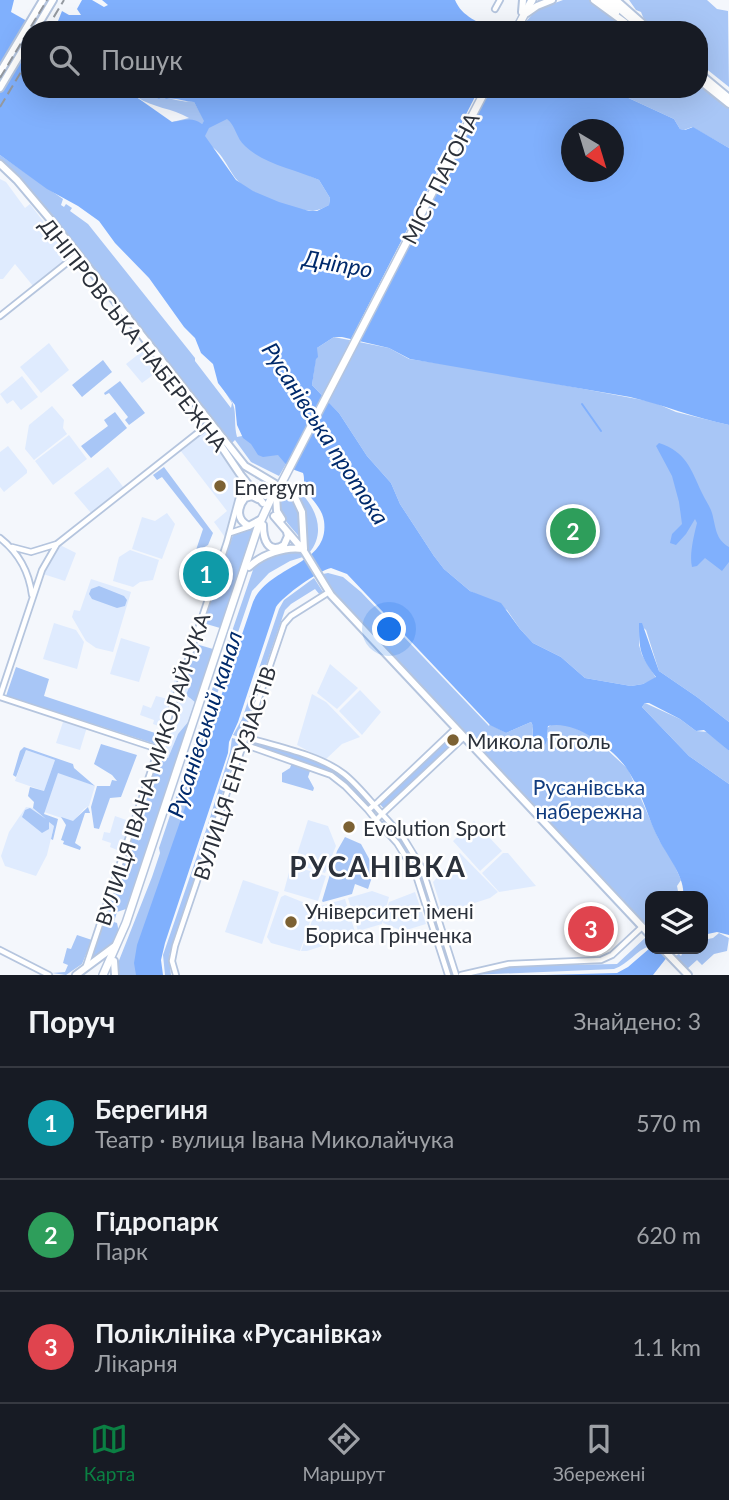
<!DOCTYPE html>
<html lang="uk">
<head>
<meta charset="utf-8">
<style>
	body { margin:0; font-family:Lato,sans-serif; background:#242831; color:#f1f3f6 }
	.controls { position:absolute; right:21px; bottom:21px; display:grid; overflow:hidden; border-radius:14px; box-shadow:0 7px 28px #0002 }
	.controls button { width:63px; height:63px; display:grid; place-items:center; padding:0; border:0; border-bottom:2px solid #363941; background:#171b24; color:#f1f3f6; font:35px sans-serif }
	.compass { position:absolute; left:561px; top:119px; width:63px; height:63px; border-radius:50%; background:#171b24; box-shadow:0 7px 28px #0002; rotate:142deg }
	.you { position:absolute; left:390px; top:630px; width:24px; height:24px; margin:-18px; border:5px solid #fff; border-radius:50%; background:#1a73e8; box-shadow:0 0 0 10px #1a73e833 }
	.badge { display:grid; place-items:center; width:46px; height:46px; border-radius:50%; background:#0b8043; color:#fff; font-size:23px; font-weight:700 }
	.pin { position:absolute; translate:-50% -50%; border:4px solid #fff; box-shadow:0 2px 7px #0006 }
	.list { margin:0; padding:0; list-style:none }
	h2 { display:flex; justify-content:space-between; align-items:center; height:91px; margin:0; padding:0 28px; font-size:30px }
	h2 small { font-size:23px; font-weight:400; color:#9ea1a6 }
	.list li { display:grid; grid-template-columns:46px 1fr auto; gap:21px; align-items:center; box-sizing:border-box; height:112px; padding:0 28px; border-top:2px solid #363941 }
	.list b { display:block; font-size:26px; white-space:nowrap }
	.list p { margin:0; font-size:23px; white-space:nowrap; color:#9ea1a6 }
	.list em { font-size:23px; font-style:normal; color:#9ea1a6 }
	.icon { flex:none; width:38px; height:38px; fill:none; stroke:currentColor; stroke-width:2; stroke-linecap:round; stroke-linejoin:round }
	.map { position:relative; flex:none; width:729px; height:975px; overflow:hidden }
	.search { position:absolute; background:#171b24; box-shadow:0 7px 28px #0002; left:21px; right:21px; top:21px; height:77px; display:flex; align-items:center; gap:18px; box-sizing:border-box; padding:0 24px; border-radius:28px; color:#9ea1a6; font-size:26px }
	.sheet { height:427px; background:#171b24 }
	nav { display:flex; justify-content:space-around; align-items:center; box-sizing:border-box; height:98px; border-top:2px solid #363941; background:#171b24; font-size:19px; color:#9ea1a6 }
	nav a { display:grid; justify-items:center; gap:4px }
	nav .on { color:#0b8043 }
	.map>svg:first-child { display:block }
	.built { fill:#dfebfe }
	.green { fill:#a8c6f6 }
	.water { fill:#80b0fd; fill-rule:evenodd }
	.pier { fill:#f4f7fc }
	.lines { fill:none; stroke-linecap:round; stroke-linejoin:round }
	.stream { stroke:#80b0fd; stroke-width:2 }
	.minor-casing { stroke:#b5c5de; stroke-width:8 }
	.major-casing { stroke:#b5c5de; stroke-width:10 }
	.highway-casing { stroke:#b5c5de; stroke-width:10 }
	.minor { stroke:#fff; stroke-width:4.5 }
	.major { stroke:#fff; stroke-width:6 }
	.highway { stroke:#fff; stroke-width:7 }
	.rail { stroke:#9499a0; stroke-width:2; stroke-dasharray:10 5; stroke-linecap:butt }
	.highway-bridge-casing { stroke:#b5c5de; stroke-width:10; stroke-linecap:butt }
	.highway-bridge { stroke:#fff; stroke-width:7 }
	.poi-dot { fill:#7c6133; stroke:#fff; stroke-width:2.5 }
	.labels { text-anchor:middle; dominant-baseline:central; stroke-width:5; stroke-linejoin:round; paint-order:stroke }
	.street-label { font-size:21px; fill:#2b313b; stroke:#fff }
	.poi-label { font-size:21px; fill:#2b313b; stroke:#fff; text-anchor:start }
	.park-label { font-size:21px; fill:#113c7f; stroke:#fff }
	.water-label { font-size:23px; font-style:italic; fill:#002a6c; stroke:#fff }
	.district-label { font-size:28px; font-weight:bold; letter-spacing:2px; fill:#2b313b; stroke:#fff }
</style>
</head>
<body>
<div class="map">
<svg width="729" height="975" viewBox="0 0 729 975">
	<rect width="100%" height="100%" fill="#f4f7fc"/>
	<path class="built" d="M0,179L6,182L25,208L30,204L68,254L66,260L33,286L15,264L3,279H0Z
		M49,343L69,370L41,393L20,367Z
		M145,349L161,369L142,383L126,364Z
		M22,376L38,397L21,410L13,400L7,404L0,394Z
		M52,406L64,420L63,428L67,434L34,460L25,449L29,425Z
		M204,431H207L241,481L227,540L214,522L227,511L180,450Z
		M69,435L87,459L53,485L35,461Z
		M8,446L27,470V473L4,492L0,487V452Z
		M108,467L124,488L91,513L74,493Z
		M167,513L175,524L162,559L132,549L142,517L155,521Z
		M60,545L76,553L65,581L43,574L54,551Z
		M130,550L159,560L153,580L140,582L133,587L113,581L119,557Z
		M202,551L221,558L212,586L193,580Z
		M91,579L131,592L113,652L96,648L86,641L72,617L74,610L80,611Z
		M54,623L76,630L84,642L77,669L43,659Z
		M121,638L150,647L139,682L110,674Z
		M330,664L358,688L337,709L317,693Z
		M178,671L183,673L164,728L153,724L154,720L140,715L143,705L151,708L156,696L168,699Z
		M184,679L190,685V699L196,701L188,722L178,734L168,758L159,754Z
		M360,690L381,712L362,735L339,711Z
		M312,694L326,702L360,737L342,744L325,760L297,745Z
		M64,719L87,727L80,750L56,743Z
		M26,750L55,760L44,791L15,781Z
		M58,772L95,786L89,806L84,809L73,822L44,812Z
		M26,807L33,808L54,826L47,855L36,876L5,866L1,856L9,832Z
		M115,816L132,822L122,852L110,847L111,843L102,840L104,832L110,833Z
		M308,820L328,826L336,846L325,873L294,864Z
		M474,821L502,851L480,871L453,841Z
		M460,853L498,892L490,898L443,913L433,882Z
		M503,853H508L536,886L499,892L482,873Z
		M291,865L326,876L318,901L284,891Z
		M243,880L279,892L262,944L225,932Z
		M372,891L389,897L382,924L358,931L348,898Z
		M415,892L426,924L403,931L383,923L389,902Z
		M285,895L315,907L300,951L271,943L267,937L281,897Z
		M345,899L355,932L338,941L307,951H301L317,907Z
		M599,911L608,934L605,939L591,945L581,934L577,920Z"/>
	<path class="green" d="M563,0H590L629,30H521C533,9 541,8 563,0Z
		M629,0H707L717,9L728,11L729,87L699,63V30L653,29L645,22L641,12L636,10Z
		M699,83L729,106V148L692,127L684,130L680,129L674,119L609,89H699Z
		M125,89C148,89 170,102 194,102L205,121L202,124L172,122L189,118C172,108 153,108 137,97L135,98Z
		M217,111L310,176L319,180L330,198L329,205C324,208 319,210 313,211C295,211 250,194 238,181C227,169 222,149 206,144L202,134Z
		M0,155L63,199L61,205L64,207L66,204L72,208L70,211L88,224L195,358V361L231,408L232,403L222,387C241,409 232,414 237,437L242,436V434L273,443L286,464L279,476L251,462L235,440L231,444L0,161Z
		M334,337L389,348L409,359L478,369L653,402L676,412L729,425V722L697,697L659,671L646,630L639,624V645L642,655L656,678L643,684L631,686L585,678L561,657L533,643L520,629L507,610L470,591L444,569L434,556L400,504L391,483L367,456L339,413L312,385L317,348Z
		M103,360L112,372L82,397L72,385Z
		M120,381L145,413L129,425L125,420L128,417L109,393L105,395L104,393Z
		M115,412L127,428L91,458L81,446L108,426L104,420Z
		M164,467L213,533L208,545L201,549L196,566L186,563L192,562L203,529L162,477L157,480L153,475Z
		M287,482C311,496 330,529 309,553L306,549C306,526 309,499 286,485Z
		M284,490C300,502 301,519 300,538C287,521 272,512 284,490Z
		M255,526L220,628L203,623L234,532Z
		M299,551L303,557L290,561L269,573L252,591L211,712L208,729L212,730L205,745L136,975H118V963L152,877L160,853L159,848L193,747L206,720L202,719L255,564L264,558Z
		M328,573L343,577L361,592L489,726L490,724L506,733L531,722L533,726L532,742L548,738L547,728L551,725H568L591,735L628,769L659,840L672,860L681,880L677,886L679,896H650V930L333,592L323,574Z
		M314,578L323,592L320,595L315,589L291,604L285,610L241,738L233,735L242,719L279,609L284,600Z
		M99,586L124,596L127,600L125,606L117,608L92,599L89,594L91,589Z
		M196,644L213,649L126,909L117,912L114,922L117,923C123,943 105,952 91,962L159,754L168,758L178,734L188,722L195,702L186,695L190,685L184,679Z
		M16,667L49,679L44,696L158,734L155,744L6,696Z
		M645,703L680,719L696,731L708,732L729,751V784L689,756L642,707Z
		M456,728L464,737L386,811L378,802Z
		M232,738L240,740L169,956L171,975H165L163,955L209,821L230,752Z
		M251,740L321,763L341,773L370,802L366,806L346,783L331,773L250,744Z
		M101,744L137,755L121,797L110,798L99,829L94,828L91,807L97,786H110L112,780L117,781L112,775L94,764Z
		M24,747L73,764L74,768L95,786L58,773L44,814L58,819L53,840L51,839L54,826L49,822V829L42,833L22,817L25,810L30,808L46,819L33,808L34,802L28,796L30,787L44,791L55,760L26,750L16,777L13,775L20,751Z
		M292,762L311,768L308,777L314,788L313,791L282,782V773L290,768Z
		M88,807L90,813H85L75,843L81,847L80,850L63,844L64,841L61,840L66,825L61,817L73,821Z
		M386,818L418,859L456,975H448L415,872L380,823Z
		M345,837L361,844L372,864L376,865L368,889L355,884L352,894L323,902L322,901L337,851Z
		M719,933L729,938L727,951L714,954L702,965L697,960L687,969L675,956L679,954L681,956L684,950L703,949V940L713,938Z
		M77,935L92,940L82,964L66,975L52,973L65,972L68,965L63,963L67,948L71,949Z
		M646,937L650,941V946C636,950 629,964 614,969L471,975L511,966L617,964Z"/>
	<path class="water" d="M0,0H14L11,12L43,30H30V89H125L172,122C184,121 191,116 202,124L204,121L194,102C185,102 174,97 166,99L163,96L159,99L140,89H609L674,119L680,129L685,130L693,127L729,148V425C695,418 664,405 630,397L410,359L389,348L342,337H334L317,348L318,357L316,359L312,385L339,413L367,456L391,483L400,504L434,556L444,569L470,591L501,603L520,629L533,643L561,657L585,678L631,686L643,684L656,677C640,656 639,650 639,623H642L659,671L697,697L729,722V751L704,730L696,731L680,719L649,703H645L642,707L689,756L729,784V935L717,932L703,935V896H683C686,880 668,856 660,842C648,820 643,794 629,772C616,750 575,719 548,726C546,735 551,749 535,747C529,738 536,729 531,722L506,733L490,725L347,574L331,568C318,571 283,596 276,607L238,722L229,742L228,753L165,943L161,960L163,975H136L134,963L137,945L210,736L215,714L253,602C270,564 330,566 324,521C322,507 310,499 305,488C303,484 305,478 303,473L289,468L278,455L263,457L258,455L251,444L243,438L237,425L235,405L218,383L213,364L201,353L195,338L184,327L149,278L115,243L99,221L78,206L47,189L0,155ZM227,119C236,126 236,138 245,146C265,165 295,169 319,180L330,198L329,205L317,211H309L279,202L253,191L236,180L205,136L209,128ZM572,130H614V172H572Z
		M82,0H92L104,7L108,5L102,0H455C462,17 479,22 494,30H72L58,21L62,11L69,15H81L77,9Z
		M659,443C687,452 691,470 702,493C705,500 710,506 712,513C716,527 715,539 729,547V562L722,571L705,558L697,566L692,567C689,555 694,535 697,523L695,519L686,534L676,545L670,543L672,534L682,524L679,502L672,476L656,446Z
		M650,948L678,949L668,956L653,975H544L617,973L628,967Z"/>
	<path class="pier" d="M479,89H489L357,345L349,343Z"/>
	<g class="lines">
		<path class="stream" d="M582,404L601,431"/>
		<g class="minor-casing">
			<path id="minor" d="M495,9L500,0
				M0,316L78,254
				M230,533L248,527
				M0,538C19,553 29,571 32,595
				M12,547L31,552L57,544L209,424
				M0,696L42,570L57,544
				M0,697L158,749
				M245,737C275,746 320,755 344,774C358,785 370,801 382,814L376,820L368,810C371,808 374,805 378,802L456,728
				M243,744L331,775L345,786L368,810
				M376,820L397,843L415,872L448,975
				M0,950L49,975
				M86,966L227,542L242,486L241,478
				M176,975L172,961L175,946L284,624L291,616L329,592
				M456,975L422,868L403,837L382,814L464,737
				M461,975L509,964L601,960L612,955L642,927"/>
		</g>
		<g class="major-casing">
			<path id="major" d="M594,0L635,30
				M602,0L616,13
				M609,0L644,30
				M616,0L650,30
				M522,12L523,0
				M527,13L537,6L552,0
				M35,30L53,0
				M0,72L43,0
				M699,73L729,98
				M699,80L729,104
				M0,88L30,38
				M0,164L17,180L55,225L245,466L294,495L302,512L304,549
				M207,425L240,474L263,503
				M255,488L265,496L274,494
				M276,495L277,511L282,519
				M258,499L252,496L245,498C237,508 236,520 249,526L260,520
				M274,516L304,551L331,595L650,935
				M263,525C263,539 268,555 284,545L288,536L287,532
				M249,567C261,555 285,546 303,549
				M663,949L688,975
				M114,961L115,975
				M76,975L115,946"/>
		</g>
		<g class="highway-casing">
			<path id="highway" d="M516,30L532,0
				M103,975L126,923L258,527L275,490"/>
		</g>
		<use href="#minor" class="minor"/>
		<use href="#major" class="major"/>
		<use href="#highway" class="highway"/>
		<path class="rail" d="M46,30L64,0
			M0,78L47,0
			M0,107L30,57"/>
		<g class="highway-bridge-casing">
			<path id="highway-bridge" d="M278,490L486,89"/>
		</g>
		<use href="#highway-bridge" class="highway-bridge"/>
	</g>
	<g class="poi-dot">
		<circle cx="220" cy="486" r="7"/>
		<circle cx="453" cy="740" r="7"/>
		<circle cx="349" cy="827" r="7"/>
		<circle cx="291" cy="922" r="7"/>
	</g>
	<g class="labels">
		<g class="street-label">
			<text transform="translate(440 178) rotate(-63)">МІСТ ПАТОНА</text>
			<text transform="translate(134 334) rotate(52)">ДНІПРОВСЬКА НАБЕРЕЖНА</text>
			<text transform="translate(152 769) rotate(-72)">ВУЛИЦЯ ІВАНА МИКОЛАЙЧУКА</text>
			<text transform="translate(234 773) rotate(-72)">ВУЛИЦЯ ЕНТУЗІАСТІВ</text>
		</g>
		<g class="poi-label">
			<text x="234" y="486">Energym</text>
			<text x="467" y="740">Микола Гоголь</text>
			<text x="363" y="827">Evolution Sport</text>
			<text x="305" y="910">Університет імені<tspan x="305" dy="24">Бориса Грінченка</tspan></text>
		</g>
		<g class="park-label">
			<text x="589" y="786">Русанівська<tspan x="589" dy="24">набережна</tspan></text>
		</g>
		<g class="water-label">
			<text transform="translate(338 263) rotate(10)">Дніпро</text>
			<text transform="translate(326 433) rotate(57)">Русанівська протока</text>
			<text transform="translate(204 724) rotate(-72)">Русанівський канал</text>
		</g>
		<g class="district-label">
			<text x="378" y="866">РУСАНІВКА</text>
		</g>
	</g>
</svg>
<div class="controls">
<button><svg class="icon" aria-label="layers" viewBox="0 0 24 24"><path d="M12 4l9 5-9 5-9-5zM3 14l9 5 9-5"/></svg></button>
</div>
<svg class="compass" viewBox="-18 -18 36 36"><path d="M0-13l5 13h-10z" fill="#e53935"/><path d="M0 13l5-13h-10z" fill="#9ea1a6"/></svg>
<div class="you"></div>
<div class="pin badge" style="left:206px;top:574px;background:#0f9aa8">1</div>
<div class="pin badge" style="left:573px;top:531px;background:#2e9e5b">2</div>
<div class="pin badge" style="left:591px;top:929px;background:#e0444e">3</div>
<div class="search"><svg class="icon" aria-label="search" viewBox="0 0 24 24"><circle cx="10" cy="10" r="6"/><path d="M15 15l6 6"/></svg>Пошук</div>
</div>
<section class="sheet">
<h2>Поруч<small>Знайдено: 3</small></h2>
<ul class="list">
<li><span class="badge" style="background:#0f9aa8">1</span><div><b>Берегиня</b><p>Театр · вулиця Івана Миколайчука</p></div><em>570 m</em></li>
<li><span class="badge" style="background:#2e9e5b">2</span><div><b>Гідропарк</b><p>Парк</p></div><em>620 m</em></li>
<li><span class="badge" style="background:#e0444e">3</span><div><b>Поліклініка «Русанівка»</b><p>Лікарня</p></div><em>1.1 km</em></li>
</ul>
</section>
<nav>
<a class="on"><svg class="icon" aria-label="map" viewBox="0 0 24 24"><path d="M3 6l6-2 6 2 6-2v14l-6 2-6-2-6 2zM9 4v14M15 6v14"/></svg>Карта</a>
<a><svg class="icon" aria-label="directions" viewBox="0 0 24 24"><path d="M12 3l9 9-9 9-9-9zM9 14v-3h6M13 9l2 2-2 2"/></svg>Маршрут</a>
<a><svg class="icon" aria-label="saved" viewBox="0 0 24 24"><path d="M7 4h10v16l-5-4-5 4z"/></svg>Збережені</a>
</nav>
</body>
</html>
